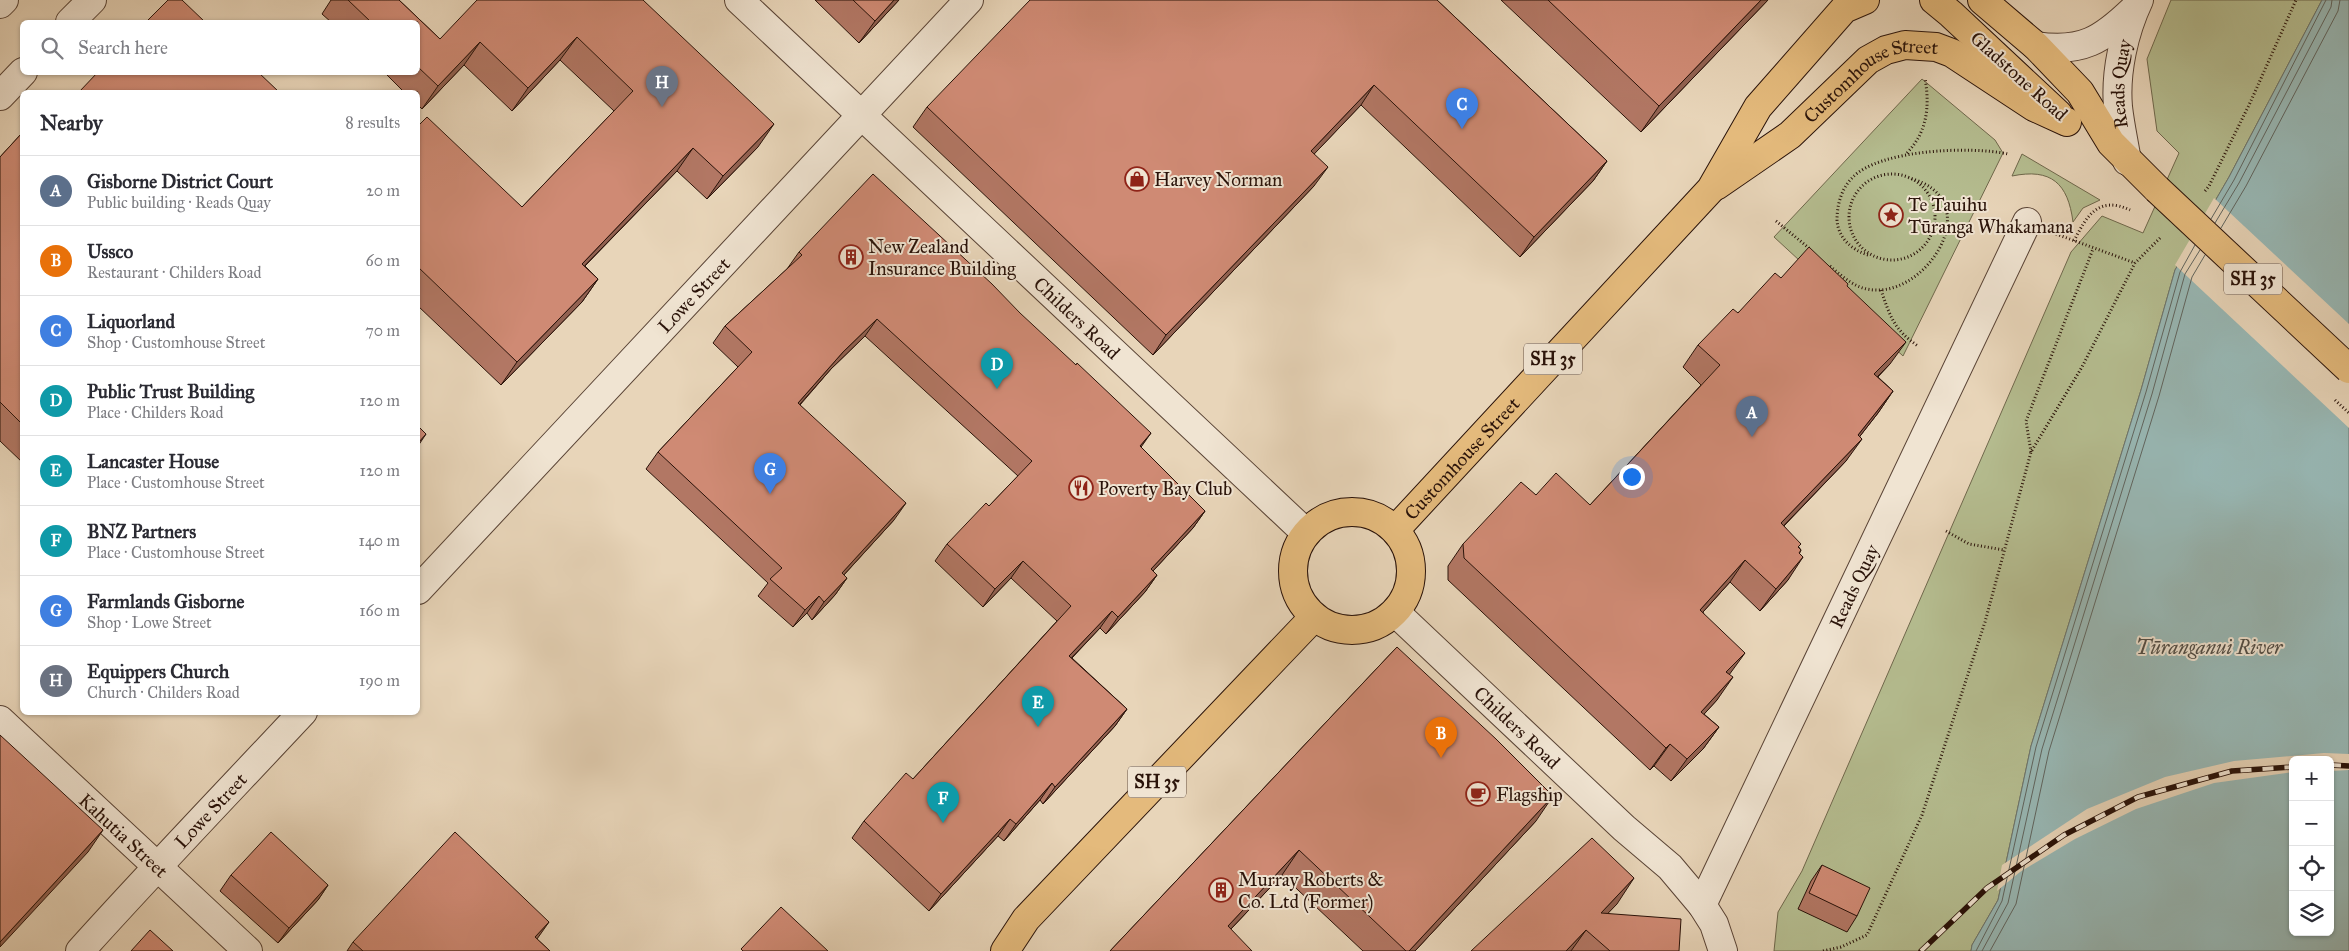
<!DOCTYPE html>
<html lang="en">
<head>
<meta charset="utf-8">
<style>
	body { margin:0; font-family:"IM FELL Great Primer",serif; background:#f7f7f7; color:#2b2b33 }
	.controls { position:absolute; right:15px; bottom:15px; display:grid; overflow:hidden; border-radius:8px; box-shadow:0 1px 4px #0004 }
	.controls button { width:45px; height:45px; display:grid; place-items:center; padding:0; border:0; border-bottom:1px solid #e1e1e2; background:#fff; color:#2b2b33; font:25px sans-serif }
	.you { position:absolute; left:1631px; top:476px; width:18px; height:18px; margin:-12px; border:4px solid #fff; border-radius:50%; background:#1a73e8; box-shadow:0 0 0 8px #1a73e833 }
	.badge { display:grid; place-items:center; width:32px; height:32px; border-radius:50%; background:#8f2418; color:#fff; font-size:16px; font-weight:700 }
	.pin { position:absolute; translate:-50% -41px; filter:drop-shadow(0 1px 2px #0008) }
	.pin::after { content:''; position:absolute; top:26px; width:18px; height:15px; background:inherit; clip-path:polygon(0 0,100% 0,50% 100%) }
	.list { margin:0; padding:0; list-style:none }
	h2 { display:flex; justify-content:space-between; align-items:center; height:65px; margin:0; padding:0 20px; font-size:21px }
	h2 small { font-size:16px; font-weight:400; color:#7c7c81 }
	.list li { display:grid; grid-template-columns:32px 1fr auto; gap:15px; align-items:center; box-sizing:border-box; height:70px; padding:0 20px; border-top:1px solid #e1e1e2 }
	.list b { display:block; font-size:19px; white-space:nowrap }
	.list p { margin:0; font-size:16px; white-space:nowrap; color:#7c7c81 }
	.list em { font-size:16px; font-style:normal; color:#7c7c81 }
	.icon { flex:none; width:28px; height:28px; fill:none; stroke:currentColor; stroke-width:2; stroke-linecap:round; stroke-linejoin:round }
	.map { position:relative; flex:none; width:2349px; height:951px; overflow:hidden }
	.search { position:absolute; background:#fff; box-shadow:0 1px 4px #0004; left:20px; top:20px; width:400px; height:55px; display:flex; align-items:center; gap:12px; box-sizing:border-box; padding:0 18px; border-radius:8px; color:#7c7c81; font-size:19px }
	.panel { position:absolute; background:#fff; box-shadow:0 1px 4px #0004; left:20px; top:90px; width:400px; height:625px; border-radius:8px }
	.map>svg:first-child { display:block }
	.green { fill:#b5bd90; stroke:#6f684c }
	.water { fill:#98b8b5; stroke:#6c7670; fill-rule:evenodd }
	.pier { fill:#e8d5b9 }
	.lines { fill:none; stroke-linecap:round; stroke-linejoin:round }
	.shore { stroke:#60655f; stroke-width:1 }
	.minor-casing { stroke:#594335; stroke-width:30 }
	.major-casing { stroke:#291209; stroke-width:30 }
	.highway-casing { stroke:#291209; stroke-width:30 }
	.path { stroke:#291209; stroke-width:3; stroke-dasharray:1 2.5; stroke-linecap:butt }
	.minor { stroke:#f0e4d2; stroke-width:28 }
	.major { stroke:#e4ba7c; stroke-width:28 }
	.highway { stroke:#e4ba7c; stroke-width:28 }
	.rail-casing { stroke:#291209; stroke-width:5.5 }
	.rail { stroke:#f0e4d2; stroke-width:4; stroke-dasharray:11; stroke-linecap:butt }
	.major-bridge-casing { stroke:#291209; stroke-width:30; stroke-linecap:butt }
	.path-bridge { stroke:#291209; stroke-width:3; stroke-dasharray:1 2.5; stroke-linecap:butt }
	.major-bridge { stroke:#e4ba7c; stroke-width:28 }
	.wall { fill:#b27764; stroke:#291209 }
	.shaded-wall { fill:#916151; stroke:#291209 }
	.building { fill:#cf8a74; stroke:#291209 }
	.labels { text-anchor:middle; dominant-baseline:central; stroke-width:4; stroke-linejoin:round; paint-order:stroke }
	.shield { fill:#f0e4d2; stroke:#655145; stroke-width:1 }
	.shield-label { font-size:18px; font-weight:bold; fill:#291209 }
	.street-label { font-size:19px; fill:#291209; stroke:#f0e4d2 }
	.poi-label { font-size:19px; fill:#291209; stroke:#f0e4d2; text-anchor:start }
	.water-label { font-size:20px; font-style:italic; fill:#504c45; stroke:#f0e4d2 }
</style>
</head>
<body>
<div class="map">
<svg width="2349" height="951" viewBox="0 0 2349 951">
	<rect width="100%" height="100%" fill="#e8d5b9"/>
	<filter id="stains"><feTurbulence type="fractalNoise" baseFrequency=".004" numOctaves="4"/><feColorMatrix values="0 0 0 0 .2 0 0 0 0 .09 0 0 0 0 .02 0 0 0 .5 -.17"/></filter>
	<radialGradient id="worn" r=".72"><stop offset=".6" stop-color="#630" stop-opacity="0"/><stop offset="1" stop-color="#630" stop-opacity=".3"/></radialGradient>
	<path class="green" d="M2171,0H2322L2229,177L2175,270L2141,390L2031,746L1998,900L1972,945L1971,951H1774L1778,912L1802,871L2071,252L2102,216L2143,233L2179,153L2157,131L2147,59Z
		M1922,79L1995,140L2003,153L1903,356L1774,237Z
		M2022,154L2100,200L2083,208L2073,222C2068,183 2051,168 2012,176Z"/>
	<path class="water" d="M2322,0H2349V951H1971L1972,945L1998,900L2031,746L2141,390L2175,270L2229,177ZM2293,760H2330V932H2293Z"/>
	<path class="pier" d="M2214,198L2349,324V428L2175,265Z
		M2324,753L2349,754V770L2330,771V760H2293V772L2214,783L2136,809L2075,839L2020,872L1997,891L2002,865L2087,809L2165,777L2234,761Z"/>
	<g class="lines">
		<path class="shore" d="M2211,219L2234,180L2326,0
			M2215,223L2239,183L2331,7L2332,0
			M2221,228L2246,186L2338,11L2340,0
			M1976,951L2002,901L2036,747L2146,392L2180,272L2195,245
			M1982,951L2008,903L2042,749L2152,394L2185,274L2200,250
			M1990,951L2016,904L2049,751L2159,396L2192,277L2205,255"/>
		<g class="minor-casing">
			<g id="minor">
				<path id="s1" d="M739,0L1306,533"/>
				<path d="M0,4L4,0"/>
				<path d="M70,22L92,0"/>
				<path d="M2036,46C2082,53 2102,40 2134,9"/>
				<path d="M0,96L23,72"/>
				<path id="s2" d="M2127,161C2124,143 2120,125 2118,107C2115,72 2124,32 2139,0"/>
				<path id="s3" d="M418,590L969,0"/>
				<path id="s4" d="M1395,612L1624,828L1670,867L1702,905"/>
				<path id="s5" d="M0,720L248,951"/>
				<path id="s6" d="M80,951C153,870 228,792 303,712"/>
				<path id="s7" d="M1723,951L1714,924L1702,905L2027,222"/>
			</g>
		</g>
		<g class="major-casing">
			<path id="major" d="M1934,0L1951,14L2058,114
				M1982,0L2036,46L2080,92L2111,143L2157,189"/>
		</g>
		<g class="highway-casing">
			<g id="highway">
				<path id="s8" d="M1716,186L1790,135L1868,60L1886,50L1905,45L1936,47L1952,53L2034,107L2067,122"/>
				<circle cx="1352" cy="571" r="59"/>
				<path id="s9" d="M1395,530L1711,189L1758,107L1844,9L1865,0"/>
				<path d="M1005,951L1026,919L1314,617"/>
			</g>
		</g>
		<path class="path" d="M1907,153C1927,132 1930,107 1925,78
			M1849 217a43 43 0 1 1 86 0a43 43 0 1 1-86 0Z
			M2205,191L2209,186L2250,103L2296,0
			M1776,221L1810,249
			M2056,234L2135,263
			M2074,241C2086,217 2098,195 2130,210
			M1868,255C1852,250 1838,238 1837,220C1837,206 1841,189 1852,178C1879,149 1971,146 2008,154
			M1830,266C1844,278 1857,290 1876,290C1931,292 1987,198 1909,178
			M1881,290C1890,316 1894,330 1918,346
			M2031,452L2026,421L2093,249
			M1946,531L1969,544L2004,550
			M1823,951L1841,947L1867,935L1922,815L1985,622L2031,452L2082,367L2135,263L2161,237"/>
		<use href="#minor" class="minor"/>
		<use href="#major" class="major"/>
		<use href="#highway" class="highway"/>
		<g class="rail-casing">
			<path id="rail" d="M2330,765L2349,766
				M1921,951L1987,888L2064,835L2138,797L2232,771L2293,767"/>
		</g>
		<use href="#rail" class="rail"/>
		<g class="major-bridge-casing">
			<path id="major-bridge" d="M2157,189L2349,369"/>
		</g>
		<path class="path-bridge" d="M2335,400L2349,413"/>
		<use href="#major-bridge" class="major-bridge"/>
	</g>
	<path class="wall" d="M331,0H399L440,39L643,0L758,147L707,199L677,171L585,266L598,279L582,302L501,385L418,306V126L522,207L614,111L560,60L512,111L464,65L422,109L418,105V92H404L384,72H418V22H331L322,14Z
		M815,0H899L859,43Z
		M1437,0L1607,161L1593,181L1520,257L1361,105L1314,154V186L1153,355L913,127L927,107Z
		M1501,0H1768L1641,132Z
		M22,133V462L0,441V157Z
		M799,252L1141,447L1205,511L1193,528L1153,571L1157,575L1145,592L1106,634L1100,628L1072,658L1127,709L1115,726L1043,804L1040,800L1004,841L998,836L929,911L852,838L864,821L913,779L1057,621L1011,578L983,607L935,561L947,544L989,506L1018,476L865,336L831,369L800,405L894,520L844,575L847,578L835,595L812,620L807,613L793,627L758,596L768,583L646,469L658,452L738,367L713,343L725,326L787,269Z
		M1781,278L1847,286L1890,364L1878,377L1893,391L1878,413L1860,436L1846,461L1784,526L1801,550L1788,580L1760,611L1730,582L1703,612L1729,674L1717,700L1704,714L1719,727L1703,749L1671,781L1654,766L1650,770L1448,580V566L1463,544L1536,495L1590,505L1701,385L1683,367L1698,345Z
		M1397,647L1536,821L1415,951H1363L1282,875L1231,929L1110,951Z
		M1822,865L1857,916L1847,932L1798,909L1811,881Z
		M231,875L328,885L318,900L278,943L220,891Z
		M1617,904L1608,913L1679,951H1471Z
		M537,939L550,951H347L353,942Z"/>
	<path class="shaded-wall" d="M894,0H899L859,43L875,21Z
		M1761,0H1768L1641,132L1659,106Z
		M577,37L560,60L512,111L528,88Z
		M480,42L464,65L422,109L438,86Z
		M1374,85L1361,105L1298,171L1311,151Z
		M774,124L758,147L707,199L723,176Z
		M693,148L677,171L565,286L582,264Z
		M1607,161L1593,181L1520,257L1534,237Z
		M1328,167L1314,186L1153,355L1166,335Z
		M598,279L582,302L501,385L517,362Z
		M877,319L865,336L831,369L786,420L798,403L843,352Z
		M1906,342L1890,364L1858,396L1874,374Z
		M1893,391L1878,413L1843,458L1858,435Z
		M1151,433L1139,450L1140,446Z
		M426,434L418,446V443Z
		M1862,439L1846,461L1765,545L1781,523Z
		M906,503L894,520L830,590L842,573Z
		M1205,511L1193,528L1139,586L1151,569Z
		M1803,557L1788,580L1760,611L1776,589Z
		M1745,560L1730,582L1685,632L1700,610Z
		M1023,561L1011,578L983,607L995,589Z
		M1157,575L1145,592L1106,634L1118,617Z
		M847,578L835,595L812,620L824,602Z
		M819,596L807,613L793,627L805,610Z
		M1112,611L1100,628L1057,673L1069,656Z
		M1745,653L1729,675L1726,672Z
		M1733,677L1717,700L1686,734L1701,712Z
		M1127,709L1115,726L1043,804L1055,787Z
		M1719,727L1703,749L1671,781L1687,759Z
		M1670,744L1654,766L1650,770L1666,748Z
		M1052,783L1040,800L1004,841L1016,824Z
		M1553,796L1536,821L1415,951H1409Z
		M1010,819L998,836L929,911L941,894Z
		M103,830L88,852L0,947V942Z
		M1299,850L1282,875L1210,951L1228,926Z
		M1634,878L1617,904L1589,933L1601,913Z
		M328,885L318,900L278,943L289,928Z
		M549,922L537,939L526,951L535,937Z
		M1586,930L1571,951H1566Z"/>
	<path class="building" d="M168,0H182L205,22H146Z
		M348,0H399L440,39L477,0H643L774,124L723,176L693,148L582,264L598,279L517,362L418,267V126L427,117L522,207L633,91L577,37L528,88L480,42L438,86L418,67V22H371Z
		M853,0H894L875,21Z
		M1030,0H1437L1607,161L1534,237L1374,85L1311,151L1328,167L1166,335L927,107Z
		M1548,0H1761L1659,106Z
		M98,72H258L279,92H79Z
		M22,133V424L0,402V157Z
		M873,174L992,284L1020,313L1076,365L1077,363L1151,433L1140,446L1205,511L1151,569L1157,575L1118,617L1112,611L1069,656L1127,709L1055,787L1052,783L1016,824L1010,819L941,894L864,821L906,773L913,779L1071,606L1023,561L995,589L947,544L986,503L989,506L1032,461L877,319L843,352L798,403L906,503L842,573L847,578L824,602L819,596L805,610L770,579L782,568L658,452L752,352L725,326L802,255L799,252Z
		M1809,247L1848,284L1847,286L1906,342L1874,374L1893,391L1858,435L1862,439L1781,523L1801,544L1798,547L1801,550L1799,553L1803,557L1776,589L1745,560L1700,610L1745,653L1726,672L1733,677L1701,712L1719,727L1687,759L1670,744L1666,748L1464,558L1463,544L1521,482L1536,495L1556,473L1590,505L1720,365L1698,345L1733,309L1738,313L1775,273L1781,278Z
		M418,426L426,434L418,443Z
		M1397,647L1496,739L1553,796L1409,951H1406L1299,850L1228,926L1252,951H1110Z
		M0,735L103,830L0,942Z
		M271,832L328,885L289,928L231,875Z
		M455,832L549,922L535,937L550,951H363L353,942Z
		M1592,838L1634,878L1601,913L1681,919L1679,951H1610L1586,930L1566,951H1471Z
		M1822,865L1870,888L1857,916L1809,893Z
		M781,907L828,951H743L741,949Z
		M150,930L173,951H131Z"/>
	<defs>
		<g id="shop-ring" transform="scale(1.25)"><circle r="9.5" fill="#f0e4d2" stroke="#8f2418" stroke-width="1.5"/><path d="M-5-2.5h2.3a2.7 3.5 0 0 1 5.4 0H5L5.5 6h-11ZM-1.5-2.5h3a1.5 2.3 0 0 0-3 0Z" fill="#8f2418"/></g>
		<g id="sight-ring" transform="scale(1.25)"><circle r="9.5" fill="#f0e4d2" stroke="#8f2418" stroke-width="1.5"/><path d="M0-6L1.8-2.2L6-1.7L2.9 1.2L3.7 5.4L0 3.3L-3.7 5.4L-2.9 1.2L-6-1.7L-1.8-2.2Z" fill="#8f2418"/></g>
		<g id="building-ring" transform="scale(1.25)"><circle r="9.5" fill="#f0e4d2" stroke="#8f2418" stroke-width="1.5"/><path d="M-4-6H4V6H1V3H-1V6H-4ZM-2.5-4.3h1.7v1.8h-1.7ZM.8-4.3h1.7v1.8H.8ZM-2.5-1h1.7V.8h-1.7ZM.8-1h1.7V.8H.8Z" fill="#8f2418"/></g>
		<g id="restaurant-ring" transform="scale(1.25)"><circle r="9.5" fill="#f0e4d2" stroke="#8f2418" stroke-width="1.5"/><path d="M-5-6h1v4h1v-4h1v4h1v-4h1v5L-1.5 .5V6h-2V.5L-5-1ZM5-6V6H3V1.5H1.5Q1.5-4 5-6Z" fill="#8f2418"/></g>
		<g id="cafe-ring" transform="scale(1.25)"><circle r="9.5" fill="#f0e4d2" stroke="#8f2418" stroke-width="1.5"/><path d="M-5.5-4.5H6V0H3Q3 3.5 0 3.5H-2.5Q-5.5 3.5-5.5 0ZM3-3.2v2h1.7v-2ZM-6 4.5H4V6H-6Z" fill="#8f2418"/></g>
	</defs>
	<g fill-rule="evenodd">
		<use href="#shop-ring" x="1137" y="179"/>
		<use href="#sight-ring" x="1891" y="215"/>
		<use href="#building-ring" x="851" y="257"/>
		<use href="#restaurant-ring" x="1081" y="488"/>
		<use href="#cafe-ring" x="1478" y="794"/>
		<use href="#building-ring" x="1221" y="890"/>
	</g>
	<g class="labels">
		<g class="shield">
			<rect x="2224" y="263.5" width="58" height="31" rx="4"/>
			<rect x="1524" y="343.5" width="58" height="31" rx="4"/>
			<rect x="1128" y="766.5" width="58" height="31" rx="4"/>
		</g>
		<g class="shield-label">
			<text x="2253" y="279">SH 35</text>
			<text x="1553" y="359">SH 35</text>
			<text x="1157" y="782">SH 35</text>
		</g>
		<g class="street-label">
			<text transform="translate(2019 76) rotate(42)">Gladstone Road</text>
			<text stroke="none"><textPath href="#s2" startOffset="78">Reads Quay</textPath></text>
			<text stroke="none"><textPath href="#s8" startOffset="192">Customhouse Street</textPath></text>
			<text stroke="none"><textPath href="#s3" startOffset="404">Lowe Street</textPath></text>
			<text stroke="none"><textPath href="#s1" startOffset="464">Childers Road</textPath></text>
			<text stroke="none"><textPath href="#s9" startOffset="98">Customhouse Street</textPath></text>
			<text stroke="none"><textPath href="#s7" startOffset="404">Reads Quay</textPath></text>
			<text stroke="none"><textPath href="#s4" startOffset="168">Childers Road</textPath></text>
			<text stroke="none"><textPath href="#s6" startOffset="192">Lowe Street</textPath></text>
			<text stroke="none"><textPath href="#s5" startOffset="169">Kahutia Street</textPath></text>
		</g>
		<g class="poi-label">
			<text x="1154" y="179">Harvey Norman</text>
			<text x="1908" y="204">Te Tauihu<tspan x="1908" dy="22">Tūranga Whakamana</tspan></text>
			<text x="868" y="246">New Zealand<tspan x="868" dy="22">Insurance Building</tspan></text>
			<text x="1098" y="488">Poverty Bay Club</text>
			<text x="1496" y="794">Flagship</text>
			<text x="1238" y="879">Murray Roberts &amp;<tspan x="1238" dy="22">Co. Ltd (Former)</tspan></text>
		</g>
		<g class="water-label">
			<text x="2209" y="647">Tūranganui River</text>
		</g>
	</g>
	<rect width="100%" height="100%" filter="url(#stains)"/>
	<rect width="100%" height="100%" fill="url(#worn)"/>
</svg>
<div class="controls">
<button>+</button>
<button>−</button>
<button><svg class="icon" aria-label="locate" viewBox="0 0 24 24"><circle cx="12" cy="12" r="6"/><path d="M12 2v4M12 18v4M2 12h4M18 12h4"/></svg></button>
<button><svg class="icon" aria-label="layers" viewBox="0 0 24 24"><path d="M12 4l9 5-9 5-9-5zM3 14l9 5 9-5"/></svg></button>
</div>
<div class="you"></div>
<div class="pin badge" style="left:1752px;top:437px;background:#5c6f8a">A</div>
<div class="pin badge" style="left:1441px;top:758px;background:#e8710a">B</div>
<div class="pin badge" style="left:1462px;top:129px;background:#3f7fe0">C</div>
<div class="pin badge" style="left:997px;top:389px;background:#0f9aa8">D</div>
<div class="pin badge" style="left:1038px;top:727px;background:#0f9aa8">E</div>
<div class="pin badge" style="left:943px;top:823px;background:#0f9aa8">F</div>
<div class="pin badge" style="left:770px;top:494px;background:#3f7fe0">G</div>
<div class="pin badge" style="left:662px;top:107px;background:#6b7280">H</div>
<div class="search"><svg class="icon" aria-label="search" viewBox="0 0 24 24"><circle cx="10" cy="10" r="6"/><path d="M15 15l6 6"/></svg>Search here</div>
<section class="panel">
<h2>Nearby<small>8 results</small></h2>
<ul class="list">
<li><span class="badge" style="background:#5c6f8a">A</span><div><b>Gisborne District Court</b><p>Public building · Reads Quay</p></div><em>20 m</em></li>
<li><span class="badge" style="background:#e8710a">B</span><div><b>Ussco</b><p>Restaurant · Childers Road</p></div><em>60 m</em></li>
<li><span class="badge" style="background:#3f7fe0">C</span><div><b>Liquorland</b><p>Shop · Customhouse Street</p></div><em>70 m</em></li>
<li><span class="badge" style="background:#0f9aa8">D</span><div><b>Public Trust Building</b><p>Place · Childers Road</p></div><em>120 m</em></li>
<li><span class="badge" style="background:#0f9aa8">E</span><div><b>Lancaster House</b><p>Place · Customhouse Street</p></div><em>120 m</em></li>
<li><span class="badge" style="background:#0f9aa8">F</span><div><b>BNZ Partners</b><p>Place · Customhouse Street</p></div><em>140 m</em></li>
<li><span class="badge" style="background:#3f7fe0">G</span><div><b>Farmlands Gisborne</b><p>Shop · Lowe Street</p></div><em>160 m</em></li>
<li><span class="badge" style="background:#6b7280">H</span><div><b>Equippers Church</b><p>Church · Childers Road</p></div><em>190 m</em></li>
</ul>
</section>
</div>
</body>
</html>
